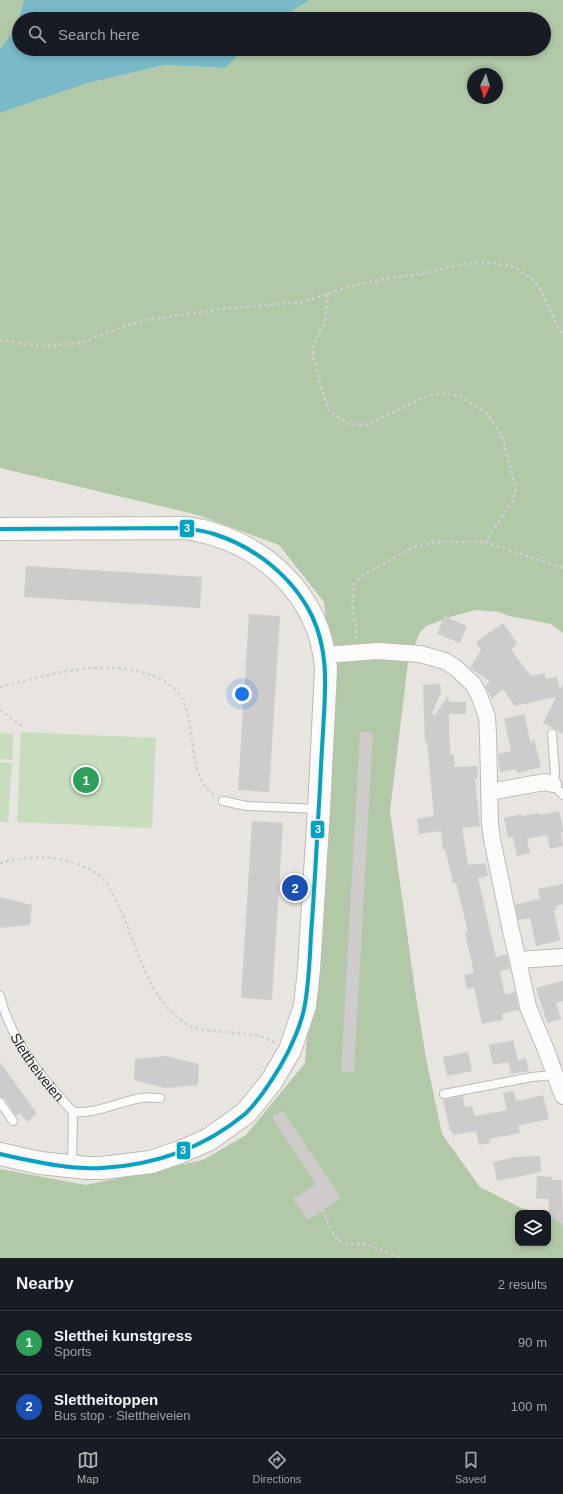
<!DOCTYPE html>
<html lang="en">
<head>
<meta charset="utf-8">
<style>
	body { margin:0; font-family:Helvetica,sans-serif; background:#242831; color:#f1f3f6 }
	.controls { position:absolute; right:12px; bottom:12px; display:grid; overflow:hidden; border-radius:8px; box-shadow:0 2px 6px #0003 }
	.controls button { width:36px; height:36px; display:grid; place-items:center; padding:0; border:0; border-bottom:1px solid #363941; background:#171b24; color:#f1f3f6; font:20px sans-serif }
	.compass { position:absolute; left:467px; top:68px; width:36px; height:36px; border-radius:50%; background:#171b24; box-shadow:0 2px 6px #0003; rotate:184deg }
	.you { position:absolute; left:242px; top:694px; width:14px; height:14px; margin:-10px; border:3px solid #fff; border-radius:50%; background:#1a73e8; box-shadow:0 0 0 6px #1a73e833 }
	.badge { display:grid; place-items:center; width:26px; height:26px; border-radius:50%; background:#b3b3b3; color:#fff; font-size:13px; font-weight:700 }
	.pin { position:absolute; translate:-50% -50%; border:2px solid #fff; box-shadow:0 1px 4px #0006 }
	.list { margin:0; padding:0; list-style:none }
	h2 { display:flex; justify-content:space-between; align-items:center; height:52px; margin:0; padding:0 16px; font-size:17px }
	h2 small { font-size:13px; font-weight:400; color:#9ea1a6 }
	.list li { display:grid; grid-template-columns:26px 1fr auto; gap:12px; align-items:center; box-sizing:border-box; height:64px; padding:0 16px; border-top:1px solid #363941 }
	.list b { display:block; font-size:15px; white-space:nowrap }
	.list p { margin:0; font-size:13px; white-space:nowrap; color:#9ea1a6 }
	.list em { font-size:13px; font-style:normal; color:#9ea1a6 }
	.icon { flex:none; width:22px; height:22px; fill:none; stroke:currentColor; stroke-width:2; stroke-linecap:round; stroke-linejoin:round }
	.map { position:relative; flex:none; width:563px; height:1258px; overflow:hidden }
	.search { position:absolute; background:#171b24; box-shadow:0 2px 6px #0003; left:12px; right:12px; top:12px; height:44px; display:flex; align-items:center; gap:10px; box-sizing:border-box; padding:0 14px; border-radius:22px; color:#9ea1a6; font-size:15px }
	.sheet { height:180px; background:#171b24 }
	nav { display:flex; justify-content:space-around; align-items:center; box-sizing:border-box; height:56px; border-top:1px solid #363941; background:#171b24; font-size:11px; color:#9ea1a6 }
	nav a { display:grid; justify-items:center; gap:2px }
	nav .on { color:#b3b3b3 }
	.map>svg:first-child { display:block }
	.green { fill:#c7ddbd }
	.forest { fill:#b2c9a8; fill-rule:evenodd }
	.water { fill:#7ab9c8 }
	.building { fill:#cecbcb }
	.lines { fill:none; stroke-linecap:round; stroke-linejoin:round }
	.lane-casing { stroke:#bdbab7; stroke-width:10 }
	.street-casing { stroke:#bdbab7; stroke-width:18 }
	.secondary-casing { stroke:#bdbab7; stroke-width:24 }
	.path { stroke:#d1d0cf; stroke-width:2.5; stroke-dasharray:3 3; stroke-linecap:butt }
	.lane { stroke:#fcfbfa; stroke-width:8 }
	.street { stroke:#fcfbfa; stroke-width:16 }
	.secondary { stroke:#fcfbfa; stroke-width:22 }
	.bus-1-casing { stroke:#f9f1ea; stroke-width:7 }
	.bus-1 { stroke:#02a2c5; stroke-width:4 }
	.labels { text-anchor:middle; dominant-baseline:central; stroke-width:3; stroke-linejoin:round; paint-order:stroke }
	.street-label { font-size:14px; fill:#221f1d; stroke:#f9f1ea }
	.line-badge { stroke:#f9f1ea; stroke-width:1.5 }
	.badge-label { font-size:11px; text-anchor:middle; font-weight:bold; fill:#fff }
</style>
</head>
<body>
<div class="map">
<svg width="563" height="1258" viewBox="0 0 563 1258">
	<rect width="100%" height="100%" fill="#e8e4e0"/>
	<path class="green" d="M21,732L156,738L152,828L17,822Z
		M0,733L13,734L12,760L0,759Z
		M0,762L12,763L8,823L0,822Z"/>
	<path class="forest" d="M0,0H24L16,28L0,49Z
		M310,0H563V633L551,624L509,616L499,612L476,610L453,616L426,626L419,634L408,663L390,811L415,990L426,1058L442,1134L480,1187L521,1208L543,1213H518V1243H548V1214L563,1218V1258H0V1169L86,1185L203,1160L246,1135L305,1063L334,702L324,602L279,545L198,515L0,468V113L88,83L165,65L225,68L245,49H544V19H279ZM473,74H497V98H473Z"/>
	<path class="water" d="M24,0H310L279,19H19V49H245L225,68L165,65L88,83L0,113V49L16,28Z"/>
	<path class="building" d="M26,566L202,577L200,608L24,597Z
		M249,614L280,616L269,792L238,790Z
		M444,616L467,626L460,643L437,634Z
		M503,623L517,643L511,650L531,676L544,673L546,679L557,677L560,689L563,684V734L543,723L556,697L515,706L503,689L492,698L485,686L490,682L470,668L481,650L476,642Z
		M440,684L441,692L432,713L435,715L448,696L449,702H466V714H449V732L451,755L454,754L455,767L477,766L478,778L475,779L480,826L462,828L468,864L469,865L485,863L488,876L478,878L496,957L507,954L510,969L500,971L505,995L515,992L519,1010L502,1014L503,1020L482,1024L474,988L467,989L464,975L474,973L465,933L468,932L456,883H453L445,849L443,850L441,831L419,834L417,819L434,816L427,742H425L423,685Z
		M524,714L531,744L534,739L541,767L517,773L516,769L500,772L498,754L511,751L504,719Z
		M360,732L373,733L354,1072L341,1071Z
		M559,811L563,829V832L561,833L563,846L550,849L547,835L527,839L530,853L517,856L513,837L508,838L504,818L521,814L522,816L539,813L540,815Z
		M252,821L283,823L272,1000L241,998Z
		M563,884V904L556,906L557,909L554,910L560,940L536,946L530,918L518,920L515,905L540,899L538,889Z
		M0,897L32,905L30,925L0,928Z
		M563,981V1001L556,1003L561,1019L547,1023L536,988Z
		M513,1040L518,1060L526,1058L529,1071L511,1074L508,1062L493,1065L489,1045Z
		M468,1052L472,1071L447,1076L443,1057Z
		M167,1056L199,1064L198,1085L165,1088L134,1080L135,1059Z
		M0,1062L37,1114L27,1122L20,1113L16,1116L5,1099L0,1097Z
		M514,1091L516,1101L543,1095L549,1119L518,1126L520,1133L489,1139L490,1143L479,1145L476,1131L454,1135L450,1130L443,1100L463,1096L465,1107L472,1106L475,1116L507,1110L503,1093Z
		M282,1110L341,1198L308,1220L293,1199L316,1184L272,1117Z
		M540,1156L541,1172L497,1181L493,1162L515,1157Z
		M537,1176L552,1177V1180H562L563,1225L548,1216L549,1199H536Z"/>
	<g class="lines">
		<g class="lane-casing">
			<g id="lane">
				<path d="M552,734L555,773L553,784L563,795"/>
				<path d="M223,801L247,806L319,809"/>
				<path id="s1" d="M0,996C12,1043 42,1078 73,1112L72,1166"/>
				<path d="M444,1094L532,1077L554,1075"/>
				<path d="M0,1102L13,1121"/>
				<path d="M73,1112C97,1114 118,1102 141,1098C147,1097 154,1098 160,1098"/>
			</g>
		</g>
		<g class="street-casing">
			<path id="street" d="M325,655L378,651L420,654L445,661L456,668L473,684L479,695L487,717L488,735L490,824L492,839L511,931L518,960L528,1007L546,1050L563,1096
				M489,792L545,782L553,784
				M518,960L563,957"/>
		</g>
		<g class="secondary-casing">
			<path id="secondary" d="M0,529L186,528C259,538 321,594 326,669L319,809L309,969L305,1006L290,1050L271,1082L246,1113L208,1140L180,1152L151,1162L102,1168H88L40,1163L0,1154"/>
		</g>
		<path class="path" d="M328,294L325,321L314,343L313,357L328,410L348,424L367,425L428,396L443,393L460,396L487,414L502,436L516,489L512,502L485,542
			M0,340L32,345L47,346L81,343L127,325L146,320L229,308L304,302L346,287L383,279L420,274L464,264L483,262L511,266L524,273L533,280L540,289L558,327L563,334
			M357,639L353,608V594L355,583L362,576L414,547L436,542H485L563,568
			M0,687C49,675 104,657 153,676C162,679 172,685 178,693C187,704 189,720 191,733C195,757 194,780 215,796
			M0,710L23,727
			M0,863C26,857 52,854 77,864C86,868 95,871 101,877C108,883 113,895 117,903C137,942 144,993 182,1021C197,1032 210,1030 228,1032C238,1033 248,1034 258,1036C264,1037 269,1041 275,1042
			M320,1204L331,1229L338,1240L348,1244H365L402,1258"/>
		<use href="#lane" class="lane"/>
		<use href="#street" class="street"/>
		<use href="#secondary" class="secondary"/>
		<g class="bus-1-casing">
			<path id="bus-1" d="M0,529L186,528C195,530 205,531 214,534C255,547 293,577 312,616C330,654 325,692 323,732C321,762 320,791 318,821C316,859 314,896 311,934C310,957 309,981 305,1004C302,1023 291,1048 281,1065C272,1080 258,1102 245,1114C204,1148 155,1165 102,1168C69,1170 32,1161 0,1154"/>
		</g>
		<use href="#bus-1" class="bus-1"/>
	</g>
	<g class="labels">
		<g class="street-label">
			<text stroke="none"><textPath href="#s1" startOffset="81">Slettheiveien</textPath></text>
		</g>
	</g>
	<g class="line-badge">
		<rect x="179" y="519" width="16" height="19" rx="4" fill="#02a2c5"/>
		<rect x="310" y="820" width="15" height="19" rx="4" fill="#02a2c5"/>
		<rect x="176" y="1141" width="15" height="19" rx="4" fill="#02a2c5"/>
	</g>
	<g class="badge-label">
		<text x="187" y="532">3</text>
		<text x="318" y="833">3</text>
		<text x="183" y="1154">3</text>
	</g>
</svg>
<div class="controls">
<button><svg class="icon" aria-label="layers" viewBox="0 0 24 24"><path d="M12 4l9 5-9 5-9-5zM3 14l9 5 9-5"/></svg></button>
</div>
<svg class="compass" viewBox="-18 -18 36 36"><path d="M0-13l5 13h-10z" fill="#e53935"/><path d="M0 13l5-13h-10z" fill="#9ea1a6"/></svg>
<div class="you"></div>
<div class="pin badge" style="left:86px;top:780px;background:#2e9e5b">1</div>
<div class="pin badge" style="left:295px;top:888px;background:#1a4fb4">2</div>
<div class="search"><svg class="icon" aria-label="search" viewBox="0 0 24 24"><circle cx="10" cy="10" r="6"/><path d="M15 15l6 6"/></svg>Search here</div>
</div>
<section class="sheet">
<h2>Nearby<small>2 results</small></h2>
<ul class="list">
<li><span class="badge" style="background:#2e9e5b">1</span><div><b>Sletthei kunstgress</b><p>Sports</p></div><em>90 m</em></li>
<li><span class="badge" style="background:#1a4fb4">2</span><div><b>Slettheitoppen</b><p>Bus stop · Slettheiveien</p></div><em>100 m</em></li>
</ul>
</section>
<nav>
<a class="on"><svg class="icon" aria-label="map" viewBox="0 0 24 24"><path d="M3 6l6-2 6 2 6-2v14l-6 2-6-2-6 2zM9 4v14M15 6v14"/></svg>Map</a>
<a><svg class="icon" aria-label="directions" viewBox="0 0 24 24"><path d="M12 3l9 9-9 9-9-9zM9 14v-3h6M13 9l2 2-2 2"/></svg>Directions</a>
<a><svg class="icon" aria-label="saved" viewBox="0 0 24 24"><path d="M7 4h10v16l-5-4-5 4z"/></svg>Saved</a>
</nav>
</body>
</html>
